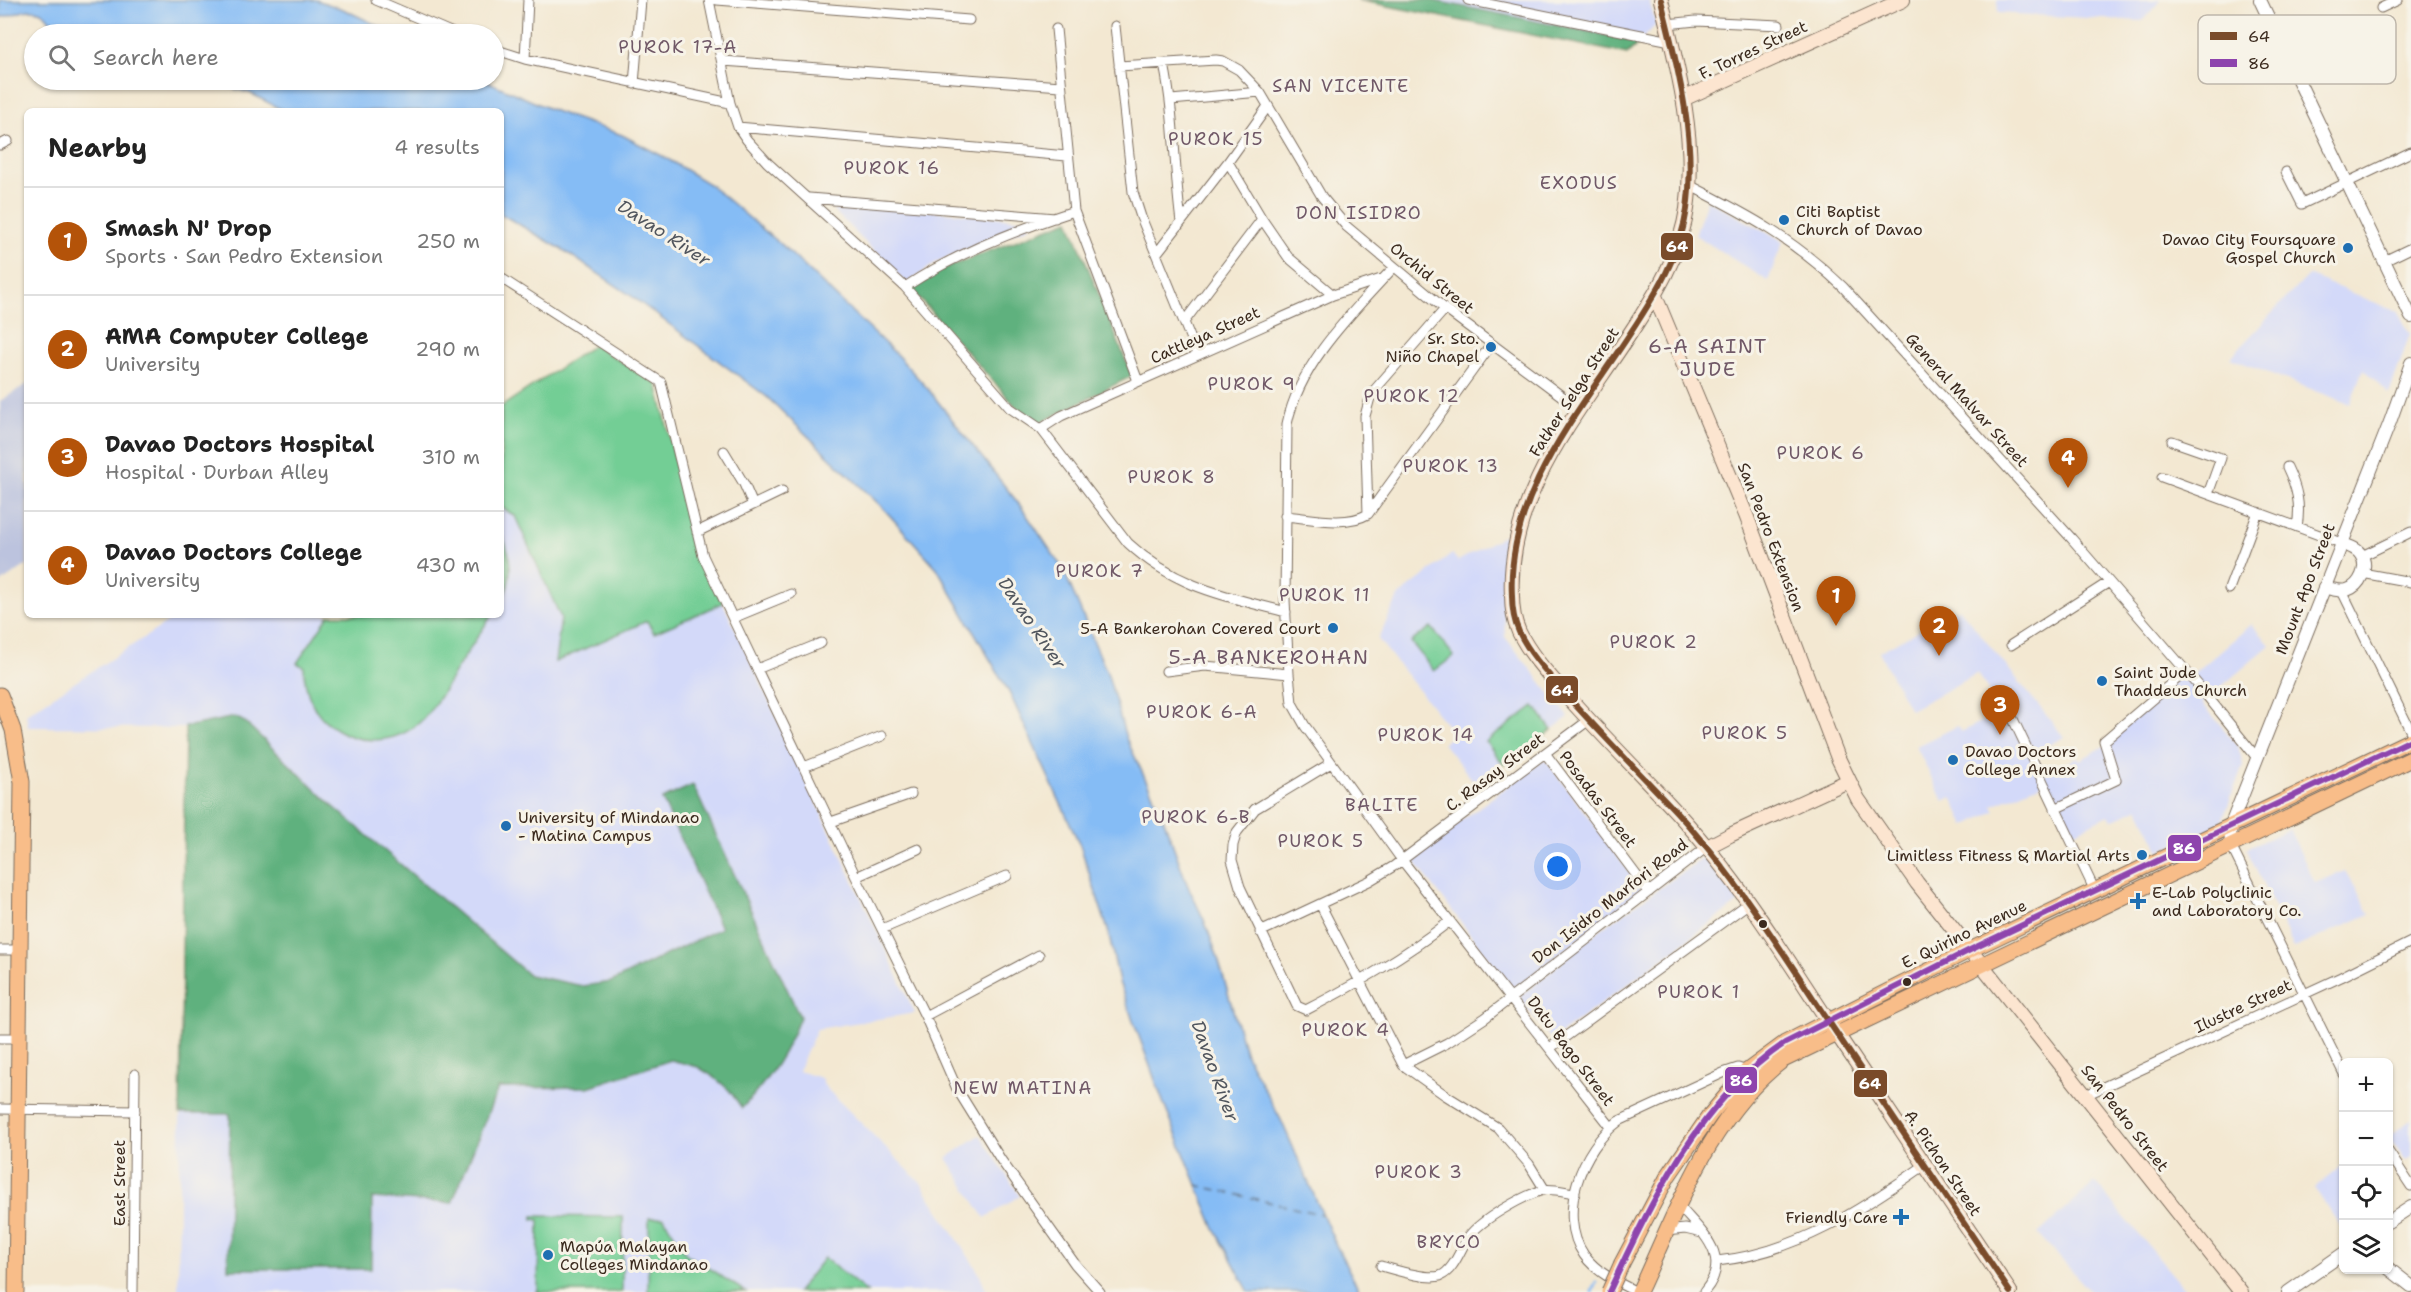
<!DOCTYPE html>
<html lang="en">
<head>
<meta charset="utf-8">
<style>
	body { margin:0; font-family:"Shantell Sans",sans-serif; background:#f6f6f6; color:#222 }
	.controls { position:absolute; right:18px; bottom:18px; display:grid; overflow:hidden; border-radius:9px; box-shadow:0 2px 4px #0004 }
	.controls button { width:54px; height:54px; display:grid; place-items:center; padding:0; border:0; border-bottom:2px solid #e0e0e0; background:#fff; color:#222; font:30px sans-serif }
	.you { position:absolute; left:1558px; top:867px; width:21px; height:21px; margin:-15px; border:4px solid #fff; border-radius:50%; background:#1a73e8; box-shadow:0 0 0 9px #1a73e833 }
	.badge { display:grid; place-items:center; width:39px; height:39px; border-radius:50%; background:#b45309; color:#fff; font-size:20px; font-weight:700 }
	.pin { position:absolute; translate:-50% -50px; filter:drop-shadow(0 2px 3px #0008) }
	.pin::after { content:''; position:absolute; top:32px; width:21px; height:18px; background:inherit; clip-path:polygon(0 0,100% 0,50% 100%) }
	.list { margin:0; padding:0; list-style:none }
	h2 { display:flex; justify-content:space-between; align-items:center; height:78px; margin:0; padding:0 24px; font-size:26px }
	h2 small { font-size:20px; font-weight:400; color:#767676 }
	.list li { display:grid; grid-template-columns:39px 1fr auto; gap:18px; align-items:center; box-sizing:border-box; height:108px; padding:0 24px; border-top:2px solid #e0e0e0 }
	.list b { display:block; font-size:22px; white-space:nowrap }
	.list p { margin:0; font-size:20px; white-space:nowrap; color:#767676 }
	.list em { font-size:20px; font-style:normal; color:#767676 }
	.icon { flex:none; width:33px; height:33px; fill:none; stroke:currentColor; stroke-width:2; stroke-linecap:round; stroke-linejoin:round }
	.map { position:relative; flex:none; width:2411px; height:1292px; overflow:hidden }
	.search { position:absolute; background:#fff; box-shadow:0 2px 4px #0004; left:24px; top:24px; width:480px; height:66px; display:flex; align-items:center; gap:15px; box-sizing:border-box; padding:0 21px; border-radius:33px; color:#767676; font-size:22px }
	.panel { position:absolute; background:#fff; box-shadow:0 2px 4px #0004; left:24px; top:108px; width:480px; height:510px; border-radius:9px }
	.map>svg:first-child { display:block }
	.built { fill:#d3d9f9 }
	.industrial { fill:#bcc3de }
	.green { fill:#73ce95; stroke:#577c5a; stroke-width:1.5 }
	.forest { fill:#5eb17e; stroke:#4c6e4e; stroke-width:1.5 }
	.water { fill:#85bcf5; stroke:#60738a; stroke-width:1.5 }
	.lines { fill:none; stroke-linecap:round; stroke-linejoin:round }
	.stream { stroke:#85bcf5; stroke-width:3 }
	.ferry { stroke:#51565e; stroke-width:1.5; stroke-dasharray:8 6; stroke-linecap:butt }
	.minor-casing { stroke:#7b6c5d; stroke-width:11 }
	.tertiary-casing { stroke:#7b6c5d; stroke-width:14 }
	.secondary-casing { stroke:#7b6c5d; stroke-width:16 }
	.primary-casing { stroke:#7b6c5d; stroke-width:17 }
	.minor { stroke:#fff; stroke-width:9 }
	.tertiary { stroke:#fff; stroke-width:12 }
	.secondary { stroke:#fce5d0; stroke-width:14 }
	.primary { stroke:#f8bd89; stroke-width:15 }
	.primary-bridge-casing { stroke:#7b6c5d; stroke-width:17; stroke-linecap:butt }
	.primary-bridge { stroke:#f8bd89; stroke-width:15 }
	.bus-1-casing { stroke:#f7f3e8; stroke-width:10 }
	.bus-2-casing { stroke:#f7f3e8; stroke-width:10 }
	.bus-1 { stroke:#7a4b2a; stroke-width:6 }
	.bus-2 { stroke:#8e44ad; stroke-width:6 }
	.poi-dot { fill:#1f6fb2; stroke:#f7f3e8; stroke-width:2 }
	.bus-dot { fill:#3b2a1e; stroke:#f7f3e8; stroke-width:2 }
	.labels { text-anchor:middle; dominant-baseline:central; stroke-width:6; stroke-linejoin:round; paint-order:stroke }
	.street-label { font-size:16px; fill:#3b2a1e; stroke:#f7f3e8 }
	.poi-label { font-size:16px; fill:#3b2a1e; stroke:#f7f3e8; text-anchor:start }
	.neighbourhood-label { font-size:18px; letter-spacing:1.5px; fill:#705867; stroke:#f7f3e8 }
	.water-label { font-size:18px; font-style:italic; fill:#51565e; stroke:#f7f3e8 }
	.quarter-label { font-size:20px; letter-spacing:1.5px; fill:#705867; stroke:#f7f3e8 }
	.key { fill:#f7f3e8; stroke:#bfb7ab; stroke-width:1.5 }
	.key-label { font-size:16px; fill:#3b2a1e }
	.line-badge { stroke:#f7f3e8; stroke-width:2 }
	.badge-label { font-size:16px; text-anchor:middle; font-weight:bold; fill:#fff }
</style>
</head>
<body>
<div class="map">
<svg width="2411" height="1292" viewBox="0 0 2411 1292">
	<rect width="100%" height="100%" fill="#f7f3e8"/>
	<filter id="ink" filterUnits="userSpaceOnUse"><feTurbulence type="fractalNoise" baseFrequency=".0167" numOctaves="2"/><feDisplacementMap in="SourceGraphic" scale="12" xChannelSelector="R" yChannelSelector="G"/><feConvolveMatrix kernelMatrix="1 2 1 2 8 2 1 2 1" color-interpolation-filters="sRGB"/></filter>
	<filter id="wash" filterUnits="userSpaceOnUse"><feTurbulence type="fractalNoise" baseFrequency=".008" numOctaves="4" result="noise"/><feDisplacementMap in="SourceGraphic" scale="24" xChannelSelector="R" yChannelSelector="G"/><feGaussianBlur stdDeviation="1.35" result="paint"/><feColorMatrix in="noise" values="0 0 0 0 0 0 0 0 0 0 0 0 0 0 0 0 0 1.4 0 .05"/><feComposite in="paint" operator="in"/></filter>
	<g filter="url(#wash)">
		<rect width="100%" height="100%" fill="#f3e8d2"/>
		<path class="built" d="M1358,0H1649L1656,25L1627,54Z
			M1997,0H2161L2142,21L1998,13Z
			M1707,200L1783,241L1768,281L1695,235Z
			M842,202L1025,220L1031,227L938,261L907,284L833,210Z
			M2308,275L2398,312L2410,334L2389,394L2363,369L2350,404L2230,358Z
			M595,346L657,384L699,559L723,603L915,1013L817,1029L798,1071L821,1078L826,1088L921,1183L979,1273L987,1292H178L185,728L28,727L26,714L179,615H501V407Z
			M1510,532L1512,534L1503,577L1505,637L1569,717L1504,765L1501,762L1474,782L1443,743L1454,734L1378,639L1398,597L1412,585L1452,554L1458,561Z
			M1959,608L2064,737L2035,752L2045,775L2078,757L2080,760L2103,747L2177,674L2184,682L2252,624L2270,645L2202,703L2238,746L2243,765L2221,824L2160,851L2139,808L2112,820L2109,815L2072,833L2046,782L1993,805L1995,811L1965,826L1952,797L1943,801L1916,746L1958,726L1961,732L2001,712L1978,673L1910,710L1879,652Z
			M1545,759L1643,891L1513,990L1411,857Z
			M2289,829L2315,883L2345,871L2370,914L2294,948L2246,849Z
			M1706,856L1740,901L1552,1040L1519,998L1601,929Z
			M2411,1120V1157L2406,1161L2389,1136Z
			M980,1135L1020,1196L985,1218L947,1158Z
			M2343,1165V1230L2314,1188Z
			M2095,1182L2187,1292H2091L2038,1234Z"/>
		<path class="industrial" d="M27,384V565L0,583V401Z"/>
		<path class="green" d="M594,345L657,384L699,559L723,603L654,633L647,621L555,662L561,618L515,516L501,507V407Z
			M501,534C512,555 514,580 501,601Z
			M329,615H492C479,634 467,653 454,673C445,688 436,705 424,718C402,742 364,747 336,729C314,716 304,692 304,667L297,663Z
			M1431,627L1454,656L1434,671L1411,642Z
			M1534,706L1552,730L1504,765L1486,742Z
			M533,1216L623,1217L622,1292H535L538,1291L539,1220L533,1219Z
			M649,1218H664L686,1254L746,1292H648Z
			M824,1258L867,1292H797Z"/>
		<path class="forest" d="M1358,0H1430L1640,42L1627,54Z
			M1069,220L1132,376L1040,423L1016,407L911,289L933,273Z
			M235,717L245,722L334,807L529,975L583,986L611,982L721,928L662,799L693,785L800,1017C787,1051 768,1081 742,1108L729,1090L714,1077L698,1067L671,1060L588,1087L498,1088L452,1203L372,1198L371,1269H228L230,1114H180L185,727Z"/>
		<path class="water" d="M0,0H316L343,9L395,34H107C94,24 75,32 60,28C47,24 50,11 33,10C21,9 12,17 0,17Z
			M204,80H484L557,112L622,135L666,158L709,184L785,248L897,355L928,389L1022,508L1063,569L1108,675L1126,738L1161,812L1187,884L1204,920L1217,955L1246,1055L1281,1120L1336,1245L1360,1292H1249L1215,1229L1165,1107L1119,982L1108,930L1080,845L1009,692L937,568L883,508L767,397L630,295L563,250L501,214V111H284L250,93Z"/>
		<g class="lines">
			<path class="stream" d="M1592,1292L1596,1282"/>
			<path class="ferry" d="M1196,1185L1324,1215"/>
		</g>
	</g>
	<g filter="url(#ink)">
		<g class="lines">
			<g class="minor-casing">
				<path id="minor" d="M376,0L455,34
					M709,0L730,103L738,127L747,140L768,163L905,287L1010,408L1041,429L1128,543C1175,587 1225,596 1286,612
					M717,0L969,20
					M1468,0L1671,41
					M2381,8L2398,0
					M1667,24L1696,21L1779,25
					M1115,26L1133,192L1141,217L1197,354
					M1056,29L1074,211L1138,381
					M494,49L525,59L730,103
					M525,59L528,0
					M723,61L1061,86
					M1164,64C1175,116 1174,170 1181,222
					M1119,66L1216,60L1223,61L1239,70L1260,92L1322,197L1346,226L1445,309L1579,409
					M634,84L641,0
					M1171,100L1260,92
					M738,127L1067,156
					M0,145L8,141
					M1228,162L1262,219L1288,257L1333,295
					M2286,172L2302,204L2411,152
					M1689,185C1750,216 1793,239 1843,287L2072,539L2199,686L2257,758
					M809,198L1055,218
					M1157,253L1228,162L1268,106
					M2384,261L2411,248
					M1394,267C1353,312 1300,362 1287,424L1285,600L1289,674L1292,703L1305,726L1402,860L1611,1127
					M501,278L661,382L703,556L856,877L925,1016L957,1089L1001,1160L1075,1264L1100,1292
					M905,287C953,255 1019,229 1074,211
					M1184,322L1262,219
					M1041,429L1061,416L1333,295L1384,278
					M2172,441L2221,458L2208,494
					M724,451L744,484L753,505
					M2287,467C2297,488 2301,504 2297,527
					M2162,477L2341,543
					M1368,514L1365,416L1371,394L1445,309
					M1285,516C1310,518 1346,527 1368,514L1491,345
					M697,532L782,491
					M2362,556L2411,532
					M2362,573L2411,582
					M2229,589L2258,512
					M2342,591L2411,732
					M733,618L791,594
					M2011,645L2109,582
					M757,669L821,643
					M1166,671L1205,666L1289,674
					M2013,719L2095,891
					M1545,753L1649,892
					M1331,763L1255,809L1237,832L1233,845L1232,860L1240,887L1297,1006L1306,1010C1358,983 1404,957 1450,921
					M804,767L882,736
					M2055,809L2116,780L2104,741L2186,671
					M831,822L911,794
					M2231,846L2344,1074
					M856,877L918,849
					M1320,904L1403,1065L1445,1095L1498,1128L1529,1164L1545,1190
					M882,929L1007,876
					M1260,932L1369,881L1394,866L1589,720
					M0,950H21
					M925,1016L1039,955
					M0,1038H19
					M1550,1048L1749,903
					M1403,1065L1447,1043L1485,1018L1707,847
					M2086,1095L2341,977L2411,942
					M0,1109L135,1111
					M2388,1151L2411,1186
					M1679,1206C1701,1232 1734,1257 1704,1292
					M1666,1231L1685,1229L1702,1233
					M1717,1261C1796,1253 1861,1210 1925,1165
					M1381,1266C1396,1270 1426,1280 1440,1276C1454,1271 1461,1247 1469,1236C1482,1219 1523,1196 1543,1190C1552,1188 1566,1192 1575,1193
					M133,1292L135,1074
					M1637,1292C1618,1283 1596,1272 1584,1255C1556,1214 1582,1148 1619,1121L1723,1073L1738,1068L1747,1071"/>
			</g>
			<g class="tertiary-casing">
				<path id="tertiary" d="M2260,0L2411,317
					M2324,587C2331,589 2340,592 2347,590C2360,586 2369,567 2361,555C2357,548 2348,546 2341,543
					M2231,846L2230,827L2390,422L2411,363
					M2388,1222L2411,1207
					M2388,1268L2411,1286
					M2288,1292L2344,1253"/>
			</g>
			<g class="secondary-casing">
				<path id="secondary" d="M1661,0C1678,68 1697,139 1687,209C1680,255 1656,294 1631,332C1580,411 1506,495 1512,596C1512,608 1514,621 1519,632C1531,657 1552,678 1569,698C1601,734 1635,768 1668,803C1729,867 1776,942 1825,1016C1887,1108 1948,1200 2010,1292
					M1683,99L1903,0
					M1655,296L1746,515L1838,758L1858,799L1917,883L2241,1292
					M1707,847L1730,835L1848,781"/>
			</g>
			<g class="primary-casing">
				<path id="primary" d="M0,695L13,730L22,782L16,1292
					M1622,1263L1668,1176L1710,1115L1747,1071L1785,1043L1970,950L2411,740
					M1639,1292C1677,1211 1709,1116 1783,1060L2411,759"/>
			</g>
			<use href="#minor" class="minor"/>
			<use href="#tertiary" class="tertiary"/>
			<use href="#secondary" class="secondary"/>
			<use href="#primary" class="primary"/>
			<g class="primary-bridge-casing">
				<path id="primary-bridge" d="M1609,1292L1622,1263"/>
			</g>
			<use href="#primary-bridge" class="primary-bridge"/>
			<g class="bus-1-casing">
				<path id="bus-1" d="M1661,0C1678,68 1697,139 1687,209C1680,255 1656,294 1631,332C1580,411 1506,495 1512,596C1512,608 1514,621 1519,632C1531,657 1552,678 1569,698C1601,734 1635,768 1668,803C1729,867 1776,942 1825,1016C1887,1108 1948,1200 2010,1292"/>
			</g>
			<g class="bus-2-casing">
				<path id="bus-2" d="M1609,1292C1651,1202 1700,1100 1785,1043L1970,950L2411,740"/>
			</g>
			<use href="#bus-1" class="bus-1"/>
			<use href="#bus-2" class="bus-2"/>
		</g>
	</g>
	<g class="poi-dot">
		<circle cx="1784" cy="220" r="6"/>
		<circle cx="2348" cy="248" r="6"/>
		<circle cx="1491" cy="347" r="6"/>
		<circle cx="1333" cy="628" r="6"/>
		<circle cx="2102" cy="681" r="6"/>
		<circle cx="1953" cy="760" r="6"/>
		<circle cx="506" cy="826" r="6"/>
		<circle cx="2142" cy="855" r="6"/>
		<path d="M2135 892h6v6h6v6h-6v6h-6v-6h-6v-6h6z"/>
		<path d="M1898 1208h6v6h6v6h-6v6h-6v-6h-6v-6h6z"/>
		<circle cx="548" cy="1255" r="6"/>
	</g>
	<g class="bus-dot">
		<circle cx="1763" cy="924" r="5"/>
		<circle cx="1907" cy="982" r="5"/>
	</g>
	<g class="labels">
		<g class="street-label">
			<text transform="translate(1753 50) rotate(-25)">F. Torres Street</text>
			<text transform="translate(1432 278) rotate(39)">Orchid Street</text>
			<text transform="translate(1205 335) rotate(-24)">Cattleya Street</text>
			<text transform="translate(1574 392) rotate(-57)">Father Selga Street</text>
			<text transform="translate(1967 400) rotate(48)">General Malvar Street</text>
			<text transform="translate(1771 537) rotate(69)">San Pedro Extension</text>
			<text transform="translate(2305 589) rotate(-69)">Mount Apo Street</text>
			<text transform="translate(1495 772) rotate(-37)">C. Rasay Street</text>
			<text transform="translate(1598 799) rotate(53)">Posadas Street</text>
			<text transform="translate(1610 901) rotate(-38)">Don Isidro Marfori Road</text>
			<text transform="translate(1964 934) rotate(-26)">E. Quirino Avenue</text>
			<text transform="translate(2243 1006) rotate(-25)">Ilustre Street</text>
			<text transform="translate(1571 1051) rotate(53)">Datu Bago Street</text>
			<text transform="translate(2125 1118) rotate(52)">San Pedro Street</text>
			<text transform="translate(1943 1163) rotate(56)">A. Pichon Street</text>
			<text transform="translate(119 1183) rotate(-90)">East Street</text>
		</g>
		<g class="poi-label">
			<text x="1796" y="211">Citi Baptist<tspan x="1796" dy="18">Church of Davao</tspan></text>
			<text x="2336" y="239" text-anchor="end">Davao City Foursquare<tspan x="2336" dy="18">Gospel Church</tspan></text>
			<text x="1479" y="338" text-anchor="end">Sr. Sto.<tspan x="1479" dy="18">Niño Chapel</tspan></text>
			<text x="1321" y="628" text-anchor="end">5-A Bankerohan Covered Court</text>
			<text x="2114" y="672">Saint Jude<tspan x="2114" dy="18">Thaddeus Church</tspan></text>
			<text x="1965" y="751">Davao Doctors<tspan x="1965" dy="18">College Annex</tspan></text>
			<text x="518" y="817">University of Mindanao<tspan x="518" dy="18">- Matina Campus</tspan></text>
			<text x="2130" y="855" text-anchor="end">Limitless Fitness &amp; Martial Arts</text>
			<text x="2152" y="892">E-Lab Polyclinic<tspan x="2152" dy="18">and Laboratory Co.</tspan></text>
			<text x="1888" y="1217" text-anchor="end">Friendly Care</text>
			<text x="560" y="1246">Mapúa Malayan<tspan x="560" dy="18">Colleges Mindanao</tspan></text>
		</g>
		<g class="neighbourhood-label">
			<text x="678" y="47">PUROK 17-A</text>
			<text x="1341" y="86">SAN VICENTE</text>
			<text x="1216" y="139">PUROK 15</text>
			<text x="892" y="168">PUROK 16</text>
			<text x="1579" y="183">EXODUS</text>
			<text x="1359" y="213">DON ISIDRO</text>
			<text x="1252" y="384">PUROK 9</text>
			<text x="1412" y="396">PUROK 12</text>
			<text x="1821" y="453">PUROK 6</text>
			<text x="1451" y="466">PUROK 13</text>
			<text x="1172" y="477">PUROK 8</text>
			<text x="1100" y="571">PUROK 7</text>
			<text x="1325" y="595">PUROK 11</text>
			<text x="1654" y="642">PUROK 2</text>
			<text x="1202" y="712">PUROK 6-A</text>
			<text x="1745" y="733">PUROK 5</text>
			<text x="1426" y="735">PUROK 14</text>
			<text x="1382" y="805">BALITE</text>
			<text x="1196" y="817">PUROK 6-B</text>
			<text x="1321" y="841">PUROK 5</text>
			<text x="1699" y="992">PUROK 1</text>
			<text x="1346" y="1030">PUROK 4</text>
			<text x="1023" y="1088">NEW MATINA</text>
			<text x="1419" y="1172">PUROK 3</text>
			<text x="1449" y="1242">BRYCO</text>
		</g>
		<g class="water-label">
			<text transform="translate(664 233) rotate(33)">Davao River</text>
			<text transform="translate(1032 623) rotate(56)">Davao River</text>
			<text transform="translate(1215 1071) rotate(70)">Davao River</text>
		</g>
		<g class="quarter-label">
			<text x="1708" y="346">6-A SAINT<tspan x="1708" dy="23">JUDE</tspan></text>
			<text x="1269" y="657">5-A BANKEROHAN</text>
		</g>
	</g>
	<rect x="2198" y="15" width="198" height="69" rx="9" class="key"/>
	<rect x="2210" y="32" width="27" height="8" fill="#7a4b2a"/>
	<rect x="2210" y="59" width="27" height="8" fill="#8e44ad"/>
	<g class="key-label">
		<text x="2248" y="42">64</text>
		<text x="2248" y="69">86</text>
	</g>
	<g class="line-badge">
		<rect x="1660" y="232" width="34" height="29" rx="6" fill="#7a4b2a"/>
		<rect x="1545" y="675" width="34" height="29" rx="6" fill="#7a4b2a"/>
		<rect x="2167" y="834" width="35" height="28" rx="6" fill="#8e44ad"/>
		<rect x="1724" y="1066" width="34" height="28" rx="6" fill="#8e44ad"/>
		<rect x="1853" y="1069" width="35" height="29" rx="6" fill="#7a4b2a"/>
	</g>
	<g class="badge-label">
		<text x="1677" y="252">64</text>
		<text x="1562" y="696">64</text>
		<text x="2184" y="854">86</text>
		<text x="1741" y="1086">86</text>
		<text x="1870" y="1089">64</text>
	</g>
</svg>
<div class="controls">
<button>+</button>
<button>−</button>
<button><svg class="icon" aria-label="locate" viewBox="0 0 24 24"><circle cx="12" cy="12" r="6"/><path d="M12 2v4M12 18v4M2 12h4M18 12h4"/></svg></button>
<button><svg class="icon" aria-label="layers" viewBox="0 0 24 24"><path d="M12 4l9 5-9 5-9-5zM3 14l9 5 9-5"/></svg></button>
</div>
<div class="you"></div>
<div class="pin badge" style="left:1836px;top:626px">1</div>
<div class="pin badge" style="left:1939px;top:656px">2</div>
<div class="pin badge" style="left:2000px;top:735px">3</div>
<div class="pin badge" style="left:2068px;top:488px">4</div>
<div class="search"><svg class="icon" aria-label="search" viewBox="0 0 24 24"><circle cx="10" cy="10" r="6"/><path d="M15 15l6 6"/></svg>Search here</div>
<section class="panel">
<h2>Nearby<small>4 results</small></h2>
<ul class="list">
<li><span class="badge">1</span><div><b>Smash N' Drop</b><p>Sports · San Pedro Extension</p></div><em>250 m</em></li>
<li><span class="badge">2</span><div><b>AMA Computer College</b><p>University</p></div><em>290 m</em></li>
<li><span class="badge">3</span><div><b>Davao Doctors Hospital</b><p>Hospital · Durban Alley</p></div><em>310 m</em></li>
<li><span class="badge">4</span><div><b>Davao Doctors College</b><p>University</p></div><em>430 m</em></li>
</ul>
</section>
</div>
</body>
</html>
